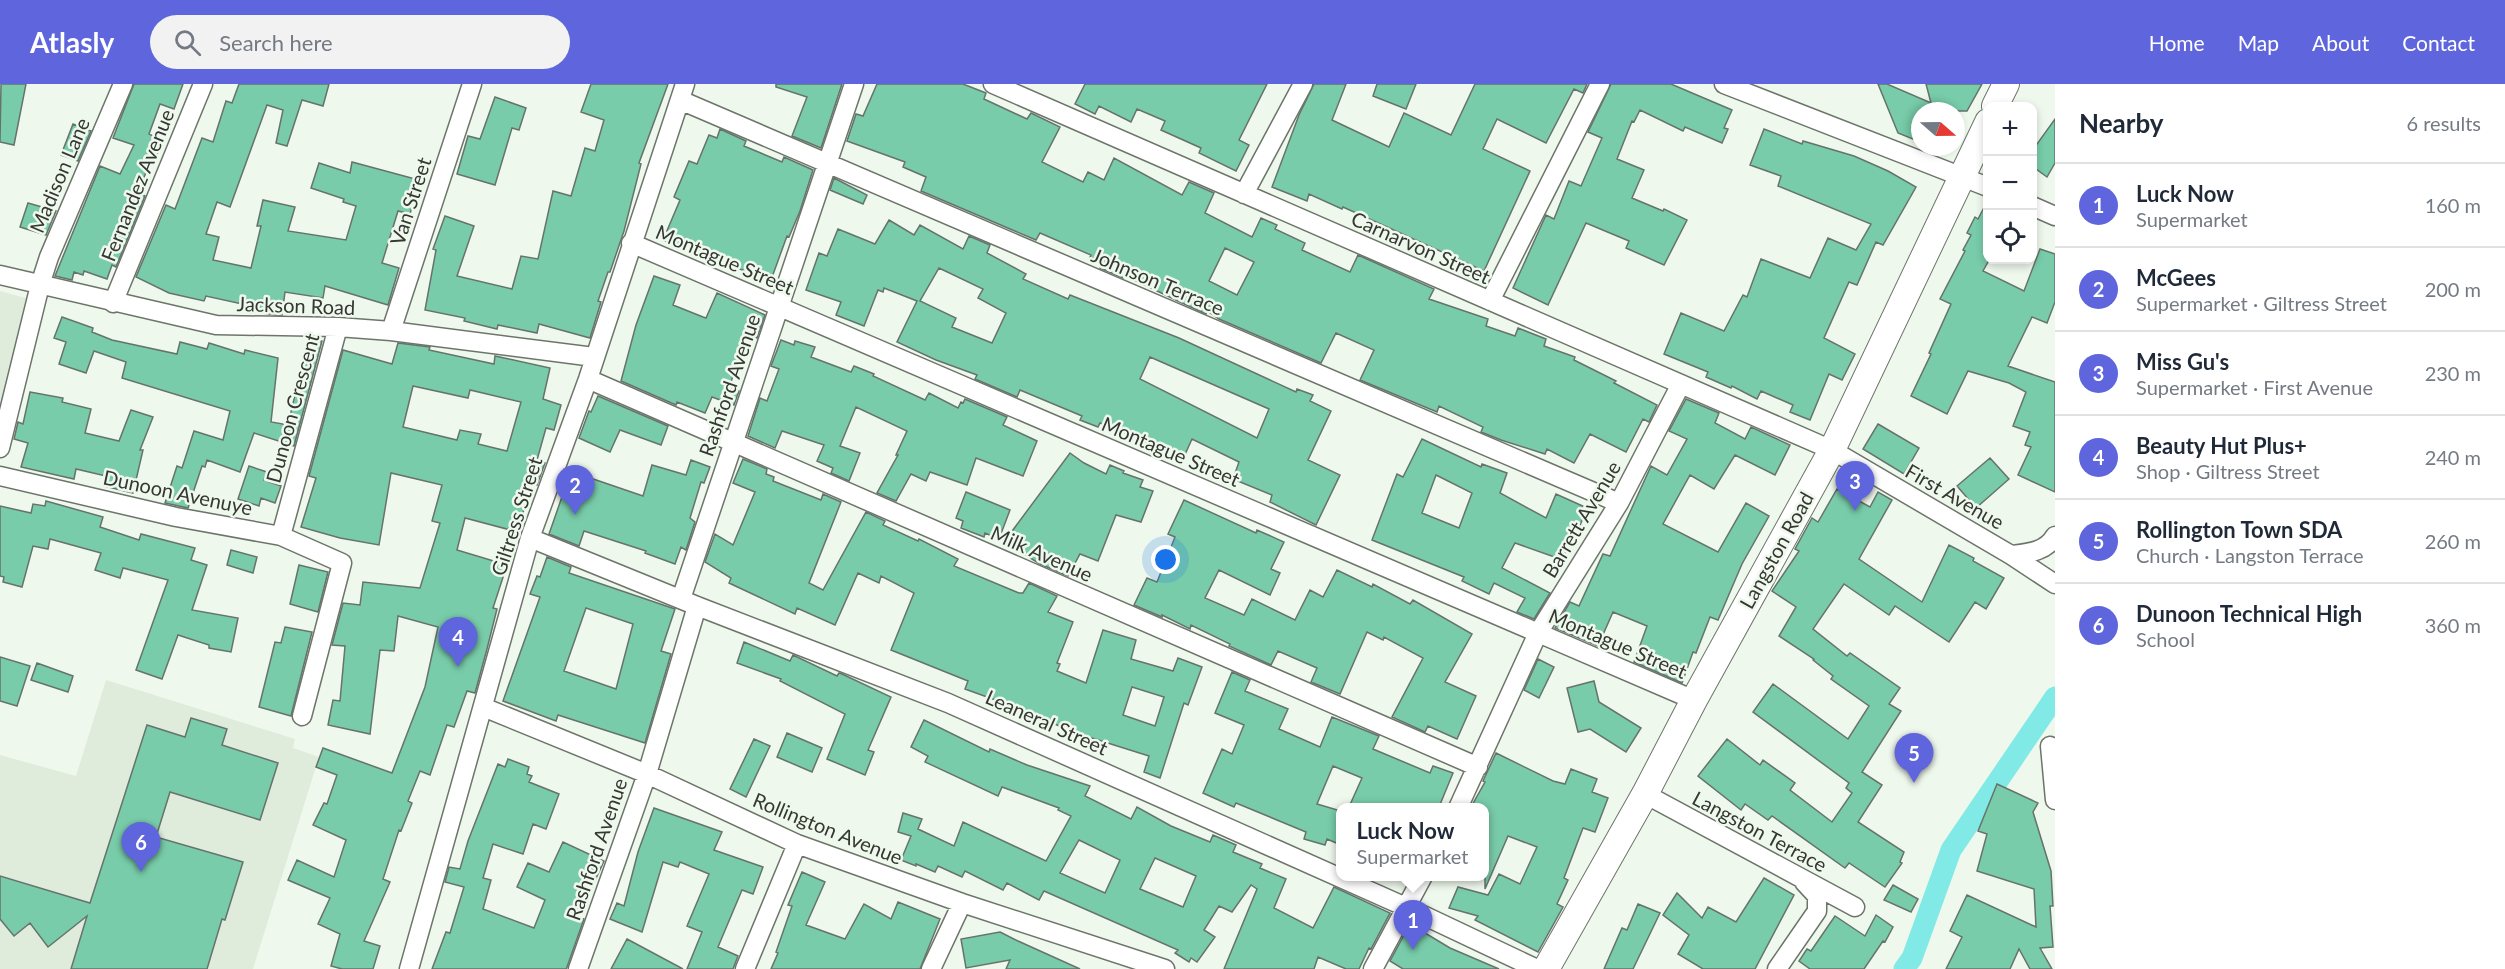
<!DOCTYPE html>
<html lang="en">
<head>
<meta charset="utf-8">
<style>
	body { margin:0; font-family:Lato,sans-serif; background:#f2f2f3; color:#1f2937 }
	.controls { position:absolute; right:18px; top:18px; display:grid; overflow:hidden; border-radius:12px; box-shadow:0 3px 9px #0003 }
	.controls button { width:54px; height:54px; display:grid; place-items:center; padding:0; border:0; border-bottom:2px solid #e0e1e3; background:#fff; color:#1f2937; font:30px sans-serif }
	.compass { position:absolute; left:1911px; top:18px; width:54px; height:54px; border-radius:50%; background:#fff; box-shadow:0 3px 9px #0003; rotate:110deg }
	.you { position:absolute; left:1166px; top:476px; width:21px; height:21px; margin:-15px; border:4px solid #fff; border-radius:50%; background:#1a73e8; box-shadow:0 0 0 9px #1a73e833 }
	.badge { display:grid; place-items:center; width:39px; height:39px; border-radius:50%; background:#5e65dd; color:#fff; font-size:20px; font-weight:700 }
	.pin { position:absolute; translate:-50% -50px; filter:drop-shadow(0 2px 3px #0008) }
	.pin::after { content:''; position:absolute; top:32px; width:21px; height:18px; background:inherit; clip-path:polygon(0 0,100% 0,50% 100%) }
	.popup { position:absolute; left:1336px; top:719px; width:153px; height:78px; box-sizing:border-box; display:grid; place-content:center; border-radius:12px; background:#fff; filter:drop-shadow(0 2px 4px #0005); font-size:20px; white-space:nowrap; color:#747a83 }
	.popup b { font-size:22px; color:#1f2937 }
	.popup::after { content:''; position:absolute; left:50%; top:100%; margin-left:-12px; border:12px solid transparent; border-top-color:#fff }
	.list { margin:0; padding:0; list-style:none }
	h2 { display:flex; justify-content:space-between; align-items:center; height:78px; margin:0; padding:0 24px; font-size:26px }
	h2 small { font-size:20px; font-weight:400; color:#747a83 }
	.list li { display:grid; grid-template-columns:39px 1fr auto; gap:18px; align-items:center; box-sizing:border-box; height:84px; padding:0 24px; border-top:2px solid #e0e1e3 }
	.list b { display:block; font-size:22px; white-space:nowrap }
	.list p { margin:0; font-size:20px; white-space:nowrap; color:#747a83 }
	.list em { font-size:20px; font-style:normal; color:#747a83 }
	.icon { flex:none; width:33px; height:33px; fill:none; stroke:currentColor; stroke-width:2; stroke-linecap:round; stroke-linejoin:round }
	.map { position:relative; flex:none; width:2055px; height:885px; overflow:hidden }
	header { display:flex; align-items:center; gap:36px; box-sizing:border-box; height:84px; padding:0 30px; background:#5e65dd; color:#fff }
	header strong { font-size:28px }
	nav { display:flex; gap:33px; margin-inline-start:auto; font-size:21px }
	.search { width:420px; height:54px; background:#f2f2f3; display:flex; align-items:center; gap:15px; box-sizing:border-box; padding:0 21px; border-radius:33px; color:#747a83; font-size:22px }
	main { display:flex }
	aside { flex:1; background:#fff }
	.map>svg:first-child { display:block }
	.built { fill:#dfecdb }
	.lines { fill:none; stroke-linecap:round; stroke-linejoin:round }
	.canal { stroke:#81e9e6; stroke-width:21 }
	.building { fill:#78cca9; stroke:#66736d; stroke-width:1.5; fill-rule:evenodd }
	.street-casing { stroke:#6d756a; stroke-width:21 }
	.secondary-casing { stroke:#6d756a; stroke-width:28 }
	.street { stroke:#fff; stroke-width:18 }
	.secondary { stroke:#fff; stroke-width:26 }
	.labels { text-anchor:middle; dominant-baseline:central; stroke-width:5; stroke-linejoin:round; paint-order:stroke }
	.street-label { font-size:20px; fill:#343732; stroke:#eff8ec }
</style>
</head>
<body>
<header>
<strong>Atlasly</strong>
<div class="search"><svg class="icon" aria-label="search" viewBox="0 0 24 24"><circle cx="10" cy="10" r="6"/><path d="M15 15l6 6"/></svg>Search here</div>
<nav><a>Home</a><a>Map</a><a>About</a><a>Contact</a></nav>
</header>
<main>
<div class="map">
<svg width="2055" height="885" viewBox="0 0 2055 885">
	<rect width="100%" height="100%" fill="#eff8ec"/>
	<path class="built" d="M0,207L33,216L0,328Z
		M106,596L295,655L293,664L319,673L253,885H0V671L76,692Z"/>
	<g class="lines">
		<path class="canal" d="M1904,885L1912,874L1951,766L2055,613"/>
	</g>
	<path class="building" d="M1,0H26L14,61L0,58Z
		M134,0H183L174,25L160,20L149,50L163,57L153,79L150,78L138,109L145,112L116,183L112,181L107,195L84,187L83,191L74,188L72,196L55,192L100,82L120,90L134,61L113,54Z
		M239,0H329L323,22L302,16L287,62L276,59L283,26L267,21L230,123L217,118L206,150L219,153L213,176L251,184L261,142H257L263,116L295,123L288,147L346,156L356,122L343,118L344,115L311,104L319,79L350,89L352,78L419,96L410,130L398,127L382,179L399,184L388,221L325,202L323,214L285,208L282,231H276L256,228V223L206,212L204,217L169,209L136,193L166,121L175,125L202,54L213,58L226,17L232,19Z
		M591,0H668L639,79L641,80L624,147L610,188H608L598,217L601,218L590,254L539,240L537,249L498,241L497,245L464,237L465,234L425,226L436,166L433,165L445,132L474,142L457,192L512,205L521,172L538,175L553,107L571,112L585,64L595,67L604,36L581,28Z
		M776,0H842L821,64L792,52L807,13L776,3Z
		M877,0H963L986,9L984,15L1027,35L1031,29L1060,43L1042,78L1083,98L1088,88L1104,96L1114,74L1182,111L1189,98L1214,109L1205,129L1252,153L1261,134L1277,141L1275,145L1305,159L1302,166L1350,188L1358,171L1434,205L1429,215L1488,235L1486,242L1515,252L1518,244L1546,255L1544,262L1575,273L1574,276L1616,297L1614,299L1657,321L1649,338L1643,335L1626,368L1590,350L1574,379L1547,365L1545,370L1501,356L1481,348L1483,343L1439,322L1437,328L1360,296L1374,266L1336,249L1321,279L1219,235L1207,227L1206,230L1180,218L1124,191L1123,194L1100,184L1102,178L1090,173L1091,171L1040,149L1036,156L921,107L926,93L903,83L905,78L847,57L856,30L863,32ZM1225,164L1254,178L1237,211L1209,197Z
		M1085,0H1267L1239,56L1249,61L1236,87L1199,69L1201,64L1161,46L1165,37L1137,25L1131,38L1099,22L1095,30L1075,20Z
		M1314,0H1346L1332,36L1389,63L1404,29L1451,51L1475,0H1587L1583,9L1574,5L1546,59L1497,35L1483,65L1530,87L1484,187L1343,123L1342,125L1309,110L1307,117L1272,103L1299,31Z
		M1377,0H1416L1406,25L1373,12Z
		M1611,0H1671L1732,26L1724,44L1728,45L1722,59L1685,43L1683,47L1640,26L1634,38L1632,37L1617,75L1644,86L1632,114L1663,127L1664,125L1687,136L1664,181L1626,164L1629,157L1586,139L1548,221L1513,204L1546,131L1554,135L1569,97L1581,102L1602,54L1588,48Z
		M1878,0H1887L1931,19L1926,0H1982L1967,27H1920V58L1898,49Z
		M495,13L526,24L519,46L512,44L495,101L457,90L468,52L480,55Z
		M2055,35V79L2047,93L2032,82V67Z
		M73,40L91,47L78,77L61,71Z
		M720,45L746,57L744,62L782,78L784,73L813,86L800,127L789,153L787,152L771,196L731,182L730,184L663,156L680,116L674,113L689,77L697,80L709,51L717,54Z
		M1764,45L1802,60L1803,57L1854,72L1888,87L1916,103L1883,161L1876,158L1857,201L1849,198L1824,254L1855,270L1842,296L1829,290L1810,336L1790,328L1793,321L1761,307L1757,315L1732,302L1731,304L1706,293L1708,288L1664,270L1681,229L1724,247L1743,211L1747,213L1761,175L1810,194L1828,154L1856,166L1871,140L1778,102L1781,92L1750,81Z
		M834,94L867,111L863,120L830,106Z
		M1988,116V178L1983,187L2024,207L2040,165L2055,170V218L2047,239L2032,233L2008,282L2055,298V408L2018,391L2031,363L2025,361L2030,348L2013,342L2026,308L2009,299L1968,287L1947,330L1911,312L1931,270L1929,269L1951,220L1940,215L1965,167L1963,166L1971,151L1967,149L1975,133L1978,135Z
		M28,119L56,127L46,151L20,143Z
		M889,136L914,151L920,141L963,165L969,152L990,161L987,169L1026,190L1023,195L1068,215L1070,211L1179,254L1296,308L1297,305L1313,311L1310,317L1331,327L1308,376L1340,391L1316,441L1270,418L1272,411L1233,395L1239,378L1192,355L1183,375L1146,359V357L1100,339L1098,343L1080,336L1082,332L1020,306L1017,313L975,295L977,291L936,276L897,258L917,217L884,204L883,208L878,206L864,242L836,231L841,218L806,206L819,169L827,172L838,145L875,160ZM939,184L983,205L978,214L1006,229L992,259L952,243L956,234L920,217ZM1150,273L1269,325L1257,354L1140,295Z
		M654,192L680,201L673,221L703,233L706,234L717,209L765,231L757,254L746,249L731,298L734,299L732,304L739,307L734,321L712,313L705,329L677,318L676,321L621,297L636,241Z
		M62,233L93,244L92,248L112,256L177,270L180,258L207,265L209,259L244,270L245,266L278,274L271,338L288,341L308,255L322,257L294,362L254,349L240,388L207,376L205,383L202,382L188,424L165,419L177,382L182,384L194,347L223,356L230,327L122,294L126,278L94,267L86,289L59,280L66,258L54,254Z
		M781,256L794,261L795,257L815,263L811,273L851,288L854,282L874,290L873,292L925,316L929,309L958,324L961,318L963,319L965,315L1007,333L1003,341L1037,357L1023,392L976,374L967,401L930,388L926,397L911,390L896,417L877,409L898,371H896L907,347L856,323L840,362L860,369L849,397L831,389L833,384L817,377L824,361L782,347L775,364L748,352L760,314L767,317L779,285L771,282Z
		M398,259L430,263L429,266L494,280L495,272L550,284L543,315L561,321L554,346L546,344L537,376L545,379L537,401L531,398L518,448L465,434L457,466L507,481L493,524L497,525L487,565L475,609L467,607L454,643L447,641L430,691L420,687L408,717L412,719L401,747L399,746L383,795L390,798L364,857L380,862L373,885H342L331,882L340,850L318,840L330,814L288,796L297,776L334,793L346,756L313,741L324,719L327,720L337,691L316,683L323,664L392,689L425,603L438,543L398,532L394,567L380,566L370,650L328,641L333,616L340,617L345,562L332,561L343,519L360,521L363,498L420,504L440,439L432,437L442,401L391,389L379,461L340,454L301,443L316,394L309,392L343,266L392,280ZM413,302L468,314L470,306L521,318L507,367L478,360L481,350L460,346L457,356L403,343Z
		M30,308L63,314L62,318L91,325L85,349L119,357L131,326L153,333L140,366H143L133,409L104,402L106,392L76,385L74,395L21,383L28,359L14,355L18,338L23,340Z
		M598,312L668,342L661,361L620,346L610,368L579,354L589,327L591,328Z
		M1686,315L1719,329L1715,339L1745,355L1751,343L1790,361L1775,391L1735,371L1714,405L1690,391L1663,440L1718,468L1746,419L1769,432L1742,480L1718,536L1710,533L1696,569L1693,568L1682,599L1634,578L1647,542L1613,528L1598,562L1555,544L1570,518L1579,522L1603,470L1610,472L1651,382L1667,391L1687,355L1669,347Z
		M1878,340L1919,364L1904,390L1863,365Z
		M1422,355L1481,383L1482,380L1507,389L1500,409L1546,434L1556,410L1587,424L1577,449L1573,447L1563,476L1515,459L1502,484L1550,509L1534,535L1517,528L1525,514L1494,499L1489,510L1462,497L1464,493L1372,456L1397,390L1403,393ZM1436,391L1472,409L1459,444L1422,429Z
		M1070,369L1084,379L1106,390L1110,381L1124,387L1123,389L1143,396L1140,403L1153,407L1141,438L1116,431L1098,477L1080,470L1068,492L1040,480L1019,467L1020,465L1004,458Z
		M1990,374L2009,395L1976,424L1957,402Z
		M743,375L767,385L766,390L774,393L773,397L821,416L823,410L841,418L809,499L823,506L866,428L885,437L883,441L918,457L919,455L958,475L954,482L1019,509H1023L1029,499L1057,512L1048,528L1073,538L1057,579L1060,580L1057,587L1086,599L1103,546L1136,556L1131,575L1173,587L1178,574L1202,583L1188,621L1184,619L1160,694L1144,688L1149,672L1076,649L1038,633L1037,638L1000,623L1001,618L965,605L968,597L891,566L914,509L881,492L879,499L858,489L835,541L797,524L795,530L729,499L731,494L705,478L715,450L733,461L755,408L733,399ZM1132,603L1164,613L1155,642L1123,631Z
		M691,376L710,383L704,399L701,398L690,434L695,438L686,466L681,463L675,480L645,469L646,467L584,447L579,462L549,450L563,410L559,408L567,386L643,412L652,381L686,391Z
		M249,382L267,388L264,396L281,402L275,419L261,414L259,422L238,415Z
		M1837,405L1870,423L1878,408L1892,416L1859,475L1922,518L1949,461L1974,474L1973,477L2004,494L1986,525L1975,518L1949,558L1895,522L1889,531L1844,500L1813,545L1847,572L1850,569L1900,604L1889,620L1901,627L1862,688L1882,701L1858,738L1904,768L1900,778L1902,779L1885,803L1849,779L1845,784L1772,732L1768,736L1745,720L1741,726L1698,692L1727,655L1760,681L1763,676L1795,699L1790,706L1832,738L1852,709L1846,704L1849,699L1753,628L1773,600L1848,655L1869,622L1831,595L1833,592L1813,576L1814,575L1779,552L1796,523L1772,507L1799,467L1795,465L1812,434L1818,438Z
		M966,408L1010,426L999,455L985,449L984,453L961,444L963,437L956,434Z
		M1184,416L1256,449L1257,446L1284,458L1271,485L1280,489L1270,511L1219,486L1205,514L1244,531L1252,515L1295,536L1310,506L1323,513L1337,486L1372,503L1373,500L1410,520L1413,516L1472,550L1445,598L1476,612L1457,655L1428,642L1425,648L1392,633L1423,574L1384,553L1383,556L1367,548L1340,610L1311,598L1317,584L1278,567L1271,581L1229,562L1230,560L1191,541L1190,545L1162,531V533L1134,521L1147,494L1157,498L1175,453L1168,450Z
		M46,417L103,433L100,443L139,456L141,450L195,464L191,476L207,481L192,526L238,534L231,568L209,564V561L178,551L162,595L136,586L168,496L123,484L120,494L95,486L101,469L50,455L48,465L33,462L22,503L3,498L4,493L0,492V422L31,429L33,420L45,422Z
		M231,466L257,473L253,489L227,481Z
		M547,473L571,483L569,489L675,525L661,567L671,570L645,659L558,631L556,637L503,617L540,513L530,510L537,492L540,493ZM586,524L633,540L616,605L564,587Z
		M299,481L328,488L318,528L290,520Z
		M285,543L312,548L291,632L259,623L275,558L281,559Z
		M744,558L790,577L793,571L837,592L839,589L842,590L891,613L868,666L874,668L865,691L827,675L845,630L780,597L781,595L737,579Z
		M0,573L30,582L17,622L0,617Z
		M1538,575L1554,583L1539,614L1524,606Z
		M37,579L73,592L68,608L31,596Z
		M1232,588L1250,596L1245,607L1288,625L1279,645L1320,663L1332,633L1379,652L1373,665L1430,689L1433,682L1453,689L1439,723H1349L1362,694L1333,682L1317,720L1341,727V761L1327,755L1325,761L1304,755L1306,748L1236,719L1234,723L1203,709L1222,665L1232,670L1244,641L1215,629Z
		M1594,597L1599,618L1641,644L1626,668L1590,645L1578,648L1567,604Z
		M191,634L227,645L222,661L278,679L260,736L170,708L156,753L243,778L225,836L222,835L207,885H71L87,832L48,863L30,839L14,852L0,835V792L90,819L147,641L185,653Z
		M924,636L989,668L990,665L1027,681L1090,702L1085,712L1131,735L1137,723L1171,742L1210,758L1213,751L1236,761L1233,768L1262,780L1260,784L1286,795L1274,824L1313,844L1334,803L1390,829L1371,865L1369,864L1359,885H1346L1318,873L1314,885H1224L1257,805L1251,801L1232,828L1219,822L1204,846L1215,853L1197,878L1191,874L1189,878L1175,869L1178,866L1044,807L1039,816L1007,799L1003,806L965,787L962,793L938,782L935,788L916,780V782L901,776L911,752L898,748L903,729L922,735L918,745L954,762L963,738L1046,777L1071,732L1058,726L1059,724L1002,703L998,712L925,678L928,672L911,663ZM1079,756L1120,776L1105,809L1060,789ZM1155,774L1196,792L1183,823L1140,805Z
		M787,649L822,664L812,688L777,673Z
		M754,655L770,662L746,713L730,705Z
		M1496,669L1553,697L1565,700L1571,685L1597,695L1592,708L1608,714L1595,748L1583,744L1564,794L1568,796L1557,820L1563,823L1538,868L1475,836L1478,832L1449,824L1458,803L1488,811L1499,790L1520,800L1537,763L1508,752L1485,805V723H1471L1485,698L1483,697Z
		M508,675L529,683L527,690L532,692L529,698L559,710L546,745L533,740L523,770L493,760L483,794L491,796L483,825L534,844L545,816L517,803L528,779L549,788L563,758L604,777L592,803L588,801L575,832L584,835L567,883L566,885H432L446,848L450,849L464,803L445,798L449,783L460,785L468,757L498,680L505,683Z
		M1997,700L2038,719L2033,728L2051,787L2053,822H2050L2053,863L2040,864L2052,885H2030L2019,865L2010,885H1946L1962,853L1950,847L1967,811L2036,843L2034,805L1977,787L1987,750L1978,747Z
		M654,724L722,748L714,766L763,783L753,810L742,806L718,863L738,872L733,885H687L702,848L687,842L709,790L680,778L678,783L663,778L642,848L610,835L617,819L624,822L638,768Z
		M802,788L825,798L806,841L845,855L864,820L891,835L898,818L940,835L920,885H771L778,869L776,868L792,822L788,821Z
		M1764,794L1794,811L1755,885H1703L1678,870L1689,851L1663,831L1677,809L1702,834L1708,823L1736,838Z
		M1893,801L1918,815L1911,828L1884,816Z
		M1638,820L1660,829L1633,885H1604L1622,844L1627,846Z
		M1876,831L1893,843L1885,858L1883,857L1864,885H1810L1799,877L1807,865L1811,867L1835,832L1865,852Z
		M1410,840L1450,864L1499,885H1403L1390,877Z
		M1000,848L1018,857L1080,885H1006L1010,876L966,884L961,855Z
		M627,855L683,885H611Z"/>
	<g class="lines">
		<g class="street-casing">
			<path id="street" d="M993,0L1832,366L2011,471L2055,500
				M1724,0L1988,103
				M680,16L1619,419
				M1244,110L1303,0
				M2032,122L2055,132
				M631,159L1694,616
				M0,191L216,241L338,243L391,247L594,273
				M1490,217L1600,0
				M113,219L203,0
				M391,247L472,0
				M588,295L1478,683
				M0,364L40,201L49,173L123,0
				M0,392L176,433L281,452L342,479L302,632
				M281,452L338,243
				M530,454L697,522L948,619L1408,824L1537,885
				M2011,471C2028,469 2046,468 2055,452
				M681,515L854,0
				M483,623L647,690L797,760L962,819L1165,885
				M2050,662L2055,716
				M1645,710L1855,823
				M1458,724L1538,549L1619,419L1681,300
				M409,885L530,454L588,295L685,0
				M578,885L647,690L697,522
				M745,885L797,760
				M931,885L962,819
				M1373,885L1423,792
				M1777,885L1817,827V812L1804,798"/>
		</g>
		<g class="secondary-casing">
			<path id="secondary" d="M1995,22L2006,0
				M1546,885L1645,710L1694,616L1832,366L1988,38"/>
		</g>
		<use href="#street" class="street"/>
		<use href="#secondary" class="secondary"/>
	</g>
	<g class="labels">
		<g class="street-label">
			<text transform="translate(59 91) rotate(-67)">Madison Lane</text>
			<text transform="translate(137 101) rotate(-68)">Fernandez Avenue</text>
			<text transform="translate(410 117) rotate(-72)">Van Street</text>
			<text transform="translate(1421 163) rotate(24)">Carnarvon Street</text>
			<text transform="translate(725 175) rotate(23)">Montague Street</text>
			<text transform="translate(1158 197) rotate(23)">Johnson Terrace</text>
			<text transform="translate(296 221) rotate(2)">Jackson Road</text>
			<text transform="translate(729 301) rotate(-71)">Rashford Avenue</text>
			<text transform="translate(292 324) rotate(-75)">Dunoon Crescent</text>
			<text transform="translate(1171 367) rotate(23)">Montague Street</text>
			<text transform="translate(178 408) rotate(12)">Dunoon Avenuye</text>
			<text transform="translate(1955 412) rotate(30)">First Avenue</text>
			<text transform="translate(516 432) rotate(-72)">Giltress Street</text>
			<text transform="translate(1581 435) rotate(-59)">Barrett Avenue</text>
			<text transform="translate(1776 466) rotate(-61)">Langston Road</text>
			<text transform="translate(1042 469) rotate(24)">Milk Avenue</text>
			<text transform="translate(1618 559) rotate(23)">Montague Street</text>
			<text transform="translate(1047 638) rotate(24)">Leaneral Street</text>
			<text transform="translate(828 744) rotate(22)">Rollington Avenue</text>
			<text transform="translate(1760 747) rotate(28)">Langston Terrace</text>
			<text transform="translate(596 765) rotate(-71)">Rashford Avenue</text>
		</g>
	</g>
</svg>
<div class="controls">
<button>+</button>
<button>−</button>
<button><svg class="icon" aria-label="locate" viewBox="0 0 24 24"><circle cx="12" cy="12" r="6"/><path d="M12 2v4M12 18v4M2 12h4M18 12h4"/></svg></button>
</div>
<svg class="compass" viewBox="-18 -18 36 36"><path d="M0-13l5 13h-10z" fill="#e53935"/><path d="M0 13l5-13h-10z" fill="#747a83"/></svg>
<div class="you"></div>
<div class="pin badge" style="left:1413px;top:866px">1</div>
<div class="popup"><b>Luck Now</b>Supermarket</div>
<div class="pin badge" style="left:575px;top:431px">2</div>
<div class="pin badge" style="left:1855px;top:427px">3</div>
<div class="pin badge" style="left:458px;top:583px">4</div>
<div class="pin badge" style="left:1914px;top:699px">5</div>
<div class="pin badge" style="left:141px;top:788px">6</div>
</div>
<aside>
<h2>Nearby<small>6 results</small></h2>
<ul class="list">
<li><span class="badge">1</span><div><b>Luck Now</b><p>Supermarket</p></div><em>160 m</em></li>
<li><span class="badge">2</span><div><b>McGees</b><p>Supermarket · Giltress Street</p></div><em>200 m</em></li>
<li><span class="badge">3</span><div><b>Miss Gu's</b><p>Supermarket · First Avenue</p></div><em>230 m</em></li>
<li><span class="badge">4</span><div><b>Beauty Hut Plus+</b><p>Shop · Giltress Street</p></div><em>240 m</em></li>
<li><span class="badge">5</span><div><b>Rollington Town SDA</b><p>Church · Langston Terrace</p></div><em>260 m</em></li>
<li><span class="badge">6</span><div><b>Dunoon Technical High</b><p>School</p></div><em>360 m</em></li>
</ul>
</aside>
</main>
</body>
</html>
